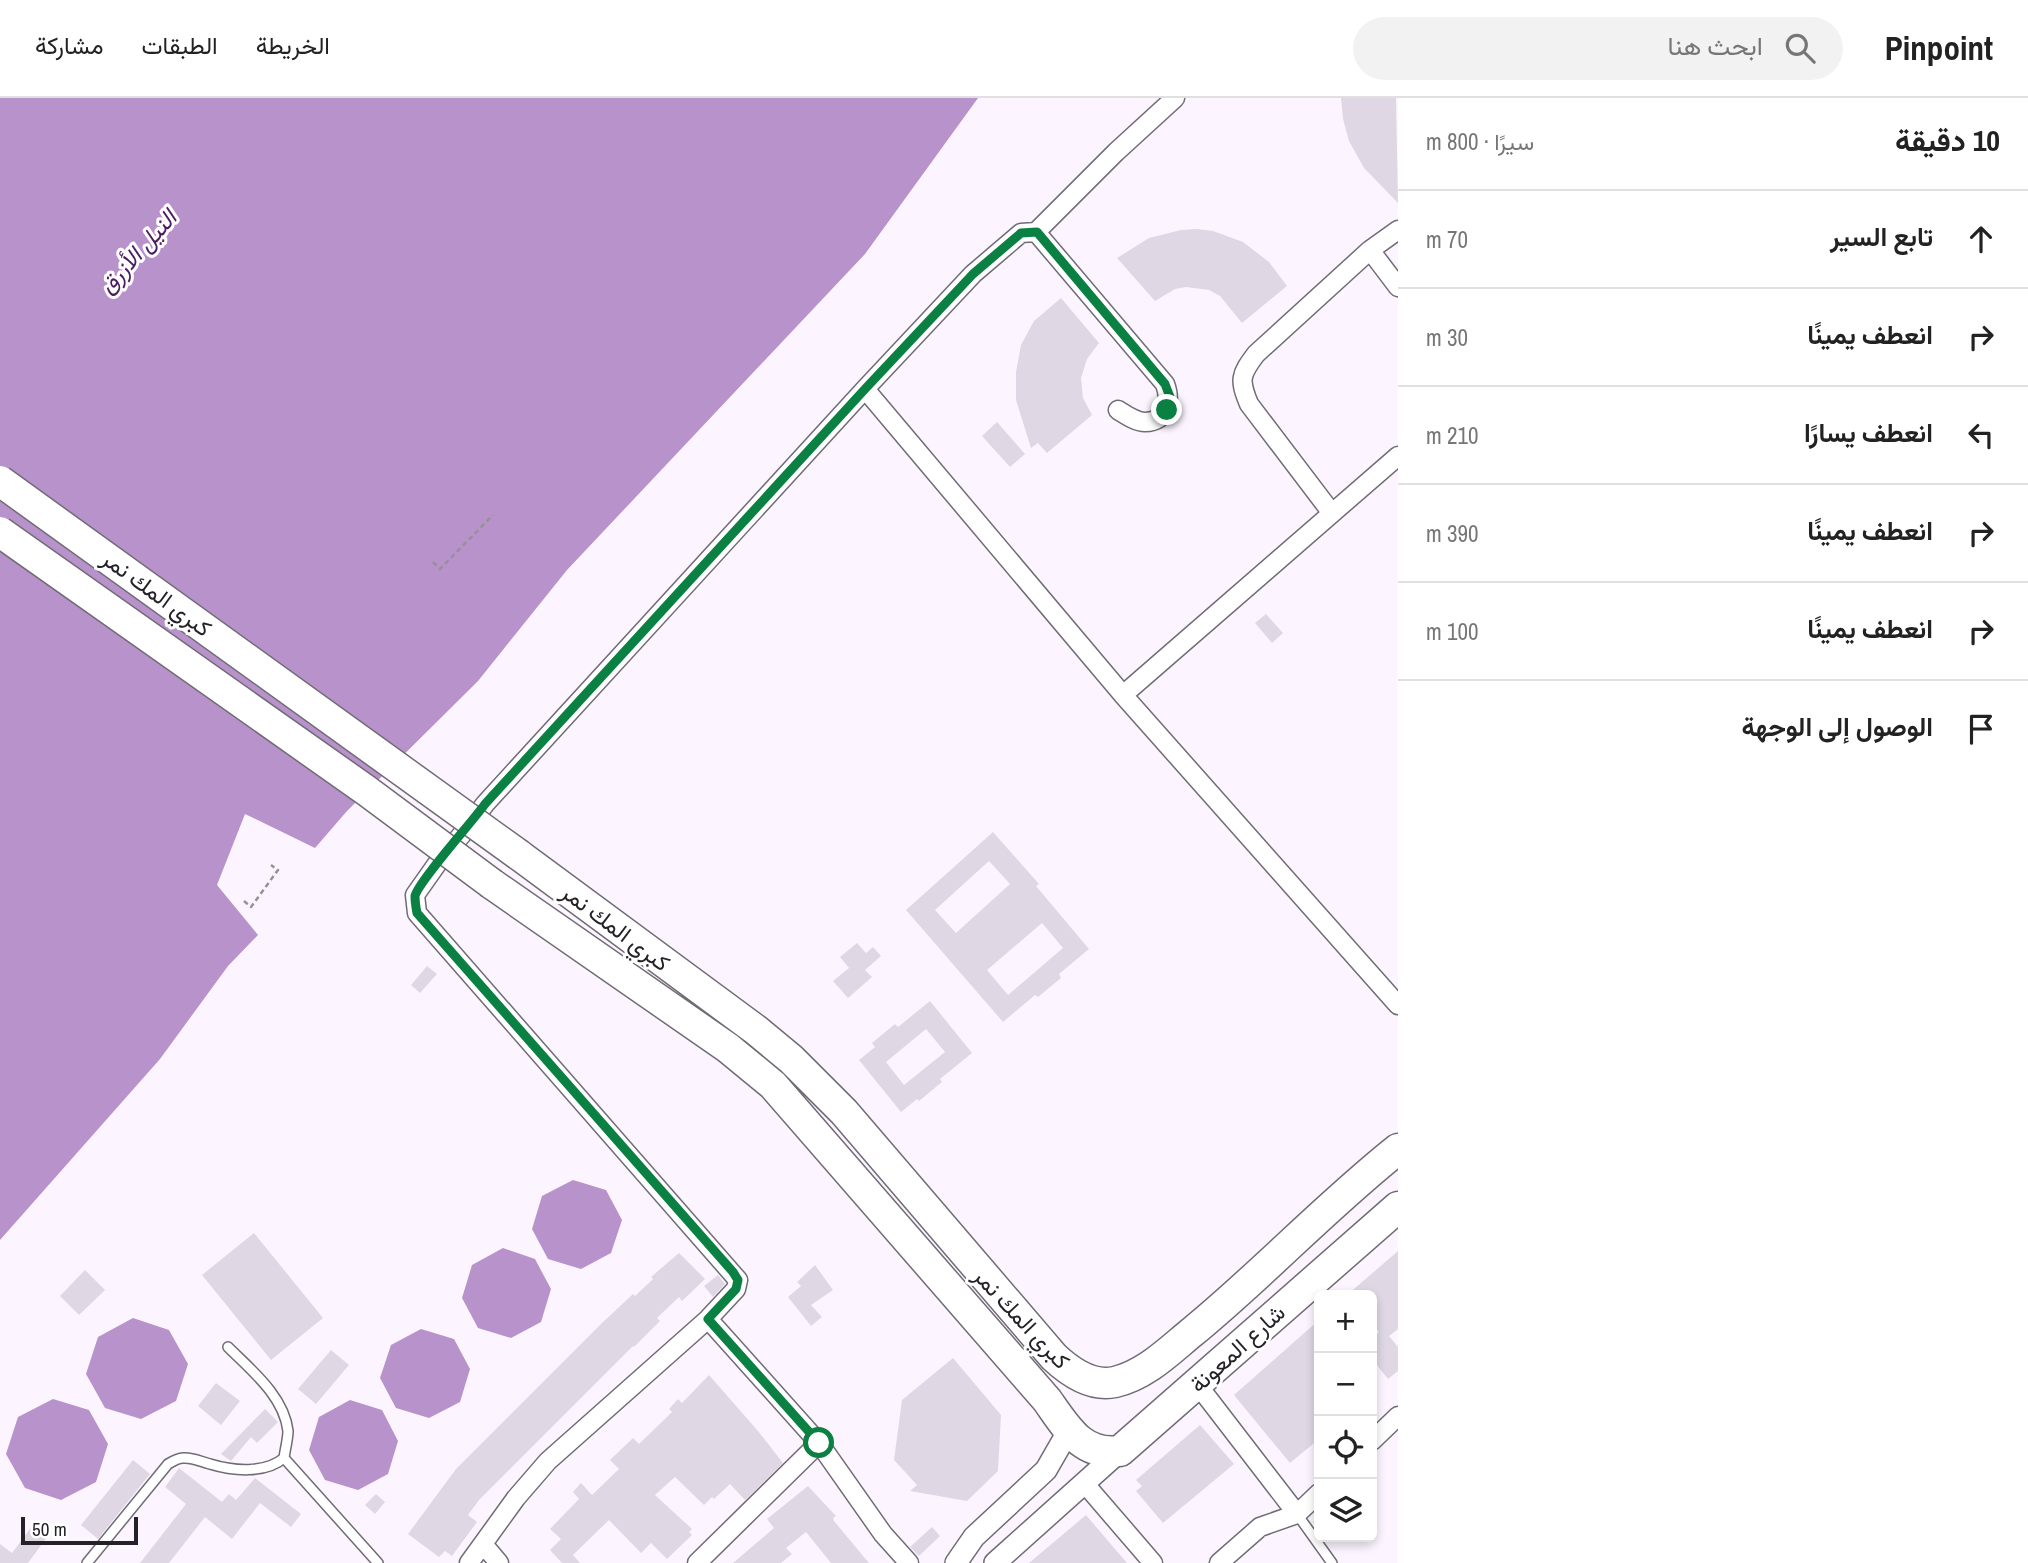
<!DOCTYPE html>
<html lang="ar">
<head>
<meta charset="utf-8">
<style>
	body { margin:0; font-family:"Archivo Narrow",Vazirmatn,sans-serif; background:#f2f2f2; color:#222; direction:rtl }
	.controls { position:absolute; right:21px; bottom:21px; display:grid; overflow:hidden; border-radius:10px; box-shadow:0 4px 10px #0003 }
	.controls button { width:63px; height:63px; display:grid; place-items:center; padding:0; border:0; border-bottom:2px solid #e0e0e0; background:#fff; color:#222; font:35px sans-serif }
	.scale { position:absolute; left:21px; bottom:18px; width:117px; box-sizing:border-box; padding-left:7px; border:4px solid #252227; border-top:0; font-size:19px; line-height:24px; white-space:nowrap; color:#252227; -webkit-text-stroke:5px #fff; paint-order:stroke }
	.stop { position:absolute; width:21px; height:21px; margin:-16px; border:5px solid #0b8043; border-radius:50%; background:#fff }
	.stop.end { background:#0b8043; border-color:#fff; box-shadow:0 2px 7px #0008 }
	.list { margin:0; padding:0; list-style:none }
	h2 { display:flex; justify-content:space-between; align-items:center; height:91px; margin:0; padding:0 28px; font-size:30px }
	h2 small { font-size:23px; font-weight:400; color:#767676 }
	.list li { display:grid; grid-template-columns:46px 1fr auto; gap:21px; align-items:center; box-sizing:border-box; height:98px; padding:0 28px; border-top:2px solid #e0e0e0 }
	.list b { display:block; font-size:26px; white-space:nowrap }
	.list em { font-size:23px; font-style:normal; color:#767676 }
	.icon { flex:none; width:38px; height:38px; fill:none; stroke:currentColor; stroke-width:2; stroke-linecap:round; stroke-linejoin:round }
	.map { position:relative; flex:none; width:1398px; height:1465px; overflow:hidden; direction:ltr }
	header { display:flex; align-items:center; gap:42px; box-sizing:border-box; height:98px; padding:0 35px; background:#fff; border-bottom:2px solid #e0e0e0 }
	header strong { font-size:33px }
	nav { display:flex; gap:38px; margin-inline-start:auto; font-size:24px }
	.search { width:490px; height:63px; background:#f2f2f2; display:flex; align-items:center; gap:18px; box-sizing:border-box; padding:0 24px; border-radius:38px; color:#767676; font-size:26px }
	main { display:flex }
	aside { flex:1; background:#fff }
	.map>svg:first-child { display:block }
	.water { fill:#b892cb }
	.building { fill:#dfd7e3; fill-rule:evenodd }
	.lines { fill:none; stroke-linecap:round; stroke-linejoin:round }
	.service-casing { stroke:#716b75; stroke-width:12 }
	.minor-casing { stroke:#716b75; stroke-width:21 }
	.tertiary-casing { stroke:#716b75; stroke-width:24 }
	.trunk-casing { stroke:#716b75; stroke-width:33 }
	.path { stroke:#969198; stroke-width:2.5; stroke-dasharray:5 3.5; stroke-linecap:butt }
	.service { stroke:#fff; stroke-width:9 }
	.minor { stroke:#fff; stroke-width:18 }
	.tertiary { stroke:#fff; stroke-width:21 }
	.trunk { stroke:#fff; stroke-width:30 }
	.trunk-bridge-casing { stroke:#716b75; stroke-width:33; stroke-linecap:butt }
	.trunk-bridge { stroke:#fff; stroke-width:30 }
	.route { stroke:#0b8043; stroke-width:9 }
	.labels { text-anchor:middle; dominant-baseline:central; stroke-width:6; stroke-linejoin:round; paint-order:stroke }
	.street-label { font-size:23px; fill:#252227; stroke:#fff }
	.water-label { font-size:24px; font-style:italic; fill:#4c1c61; stroke:#fff }
</style>
</head>
<body>
<header>
<strong>Pinpoint</strong>
<div class="search"><svg class="icon" aria-label="search" viewBox="0 0 24 24"><circle cx="10" cy="10" r="6"/><path d="M15 15l6 6"/></svg>ابحث هنا</div>
<nav><a>الخريطة</a><a>الطبقات</a><a>مشاركة</a></nav>
</header>
<main>
<aside>
<h2>10 دقيقة<small>سيرًا · 800 m</small></h2>
<ul class="list">
<li><svg class="icon" aria-label="ahead" viewBox="0 0 24 24"><path d="M12 20V5M6 11l6-6 6 6"/></svg><div><b>تابع السير</b></div><em>70 m</em></li>
<li><svg class="icon" aria-label="right" viewBox="0 0 24 24"><path d="M7 20v-9h11M14 6l5 5-5 5"/></svg><div><b>انعطف يمينًا</b></div><em>30 m</em></li>
<li><svg class="icon" aria-label="left" viewBox="0 0 24 24"><path d="M17 20v-9H6M10 6l-5 5 5 5"/></svg><div><b>انعطف يسارًا</b></div><em>210 m</em></li>
<li><svg class="icon" aria-label="right" viewBox="0 0 24 24"><path d="M7 20v-9h11M14 6l5 5-5 5"/></svg><div><b>انعطف يمينًا</b></div><em>390 m</em></li>
<li><svg class="icon" aria-label="right" viewBox="0 0 24 24"><path d="M7 20v-9h11M14 6l5 5-5 5"/></svg><div><b>انعطف يمينًا</b></div><em>100 m</em></li>
<li><svg class="icon" aria-label="arrive" viewBox="0 0 24 24"><path d="M6 21V4h12l-3 4 3 4H6"/></svg><div><b>الوصول إلى الوجهة</b></div></li>
</ul>
</aside>
<div class="map">
<svg width="1398" height="1465" viewBox="0 0 1398 1465">
	<rect width="100%" height="100%" fill="#fcf5ff"/>
	<path class="water" d="M0,0H978L865,156L567,472L478,583L347,713L315,750L245,716L217,787L258,837L228,868L160,961L0,1142Z
		M573,1082L606,1092L622,1122L611,1155L581,1171L548,1161L532,1131L542,1098Z
		M503,1150L535,1161L551,1191L541,1224L511,1240L478,1230L462,1200L472,1167Z
		M133,1220L169,1232L188,1266L176,1303L141,1321L105,1310L86,1276L98,1239Z
		M421,1231L454,1241L470,1271L460,1304L429,1320L396,1310L380,1280L391,1247Z
		M53,1301L89,1312L108,1346L96,1384L61,1402L25,1390L6,1356L18,1319Z
		M350,1302L382,1312L398,1343L388,1376L358,1392L325,1382L309,1352L319,1319Z"/>
	<path class="building" d="M1341,0H1396L1398,105L1364,70L1349,43L1343,21Z
		M1197,131L1213,133L1243,144L1269,164L1287,188L1242,225L1220,198L1209,192L1186,189L1175,191L1155,203L1117,160L1149,140L1181,132Z
		M1061,200L1099,245L1087,261L1081,280L1083,300L1092,317L1047,355L1038,345L1031,350L1016,302V274L1021,247L1034,223Z
		M997,324L1025,356L1010,369L982,338Z
		M1266,516L1283,535L1272,545L1255,525Z
		M993,734L1039,786L1036,788L1089,851L1059,876L1061,880L1038,899L1035,897L1003,924L906,812ZM989,763L1010,786L956,835L935,812ZM1042,825L1063,850L1008,897L987,872Z
		M857,845L866,855L873,849L881,858L865,872L872,879L848,900L833,883L849,870L840,859Z
		M427,868L437,876L420,895L411,887Z
		M930,903L972,955L940,981L942,984L919,1003L917,1001L901,1014L859,962L875,949L872,945L895,926L898,929ZM926,931L945,954L904,987L886,964Z
		M254,1135L323,1220L271,1262L202,1177Z
		M1398,1153V1231L1389,1238L1398,1249V1273L1388,1281L1372,1261V1240L1379,1234L1372,1225V1197H1347Z
		M679,1155L705,1181L682,1203L679,1199L657,1220L660,1223L634,1249L633,1248L479,1402L468,1417L477,1424L452,1458L445,1453L439,1459L408,1436L456,1371L602,1225L633,1196L635,1198L653,1181L651,1179Z
		M815,1167L833,1192L811,1207L822,1219L811,1228L788,1199L801,1188L797,1184Z
		M85,1172L105,1192L79,1217L60,1198Z
		M718,1177L725,1186L713,1199L704,1188Z
		M1319,1222V1341L1290,1365L1234,1297Z
		M331,1252L349,1267L316,1306L298,1291Z
		M953,1260L1001,1317L998,1373L967,1403L910,1393L917,1387L894,1362L902,1302Z
		M709,1277L758,1333L783,1365L745,1402L730,1386L714,1401L712,1399L704,1407L675,1379L655,1397L692,1431L689,1434L692,1437L667,1461L651,1445L641,1455L609,1422L573,1457L580,1465H562L550,1452L561,1441L550,1431L579,1401L573,1394L581,1385L592,1397L619,1371L610,1362L633,1340L639,1346L672,1314L669,1311L678,1301L682,1305Z
		M216,1285L240,1303L221,1327L198,1308Z
		M265,1311L278,1324L257,1345L251,1339L231,1363L221,1356Z
		M1200,1327L1234,1366L1163,1425L1136,1393L1142,1388L1136,1382Z
		M133,1362L150,1376L98,1441L81,1427Z
		M179,1370L222,1404L229,1396L236,1402L255,1380L301,1416L291,1429L260,1405L232,1441L205,1419L169,1465H140L186,1406L165,1389Z
		M808,1388L836,1418L833,1420L834,1423L869,1465H831L806,1434L786,1450L792,1456L781,1465H733L774,1430L767,1421Z
		M376,1396L385,1404L375,1416L365,1407Z
		M1086,1417L1127,1465H1029Z
		M35,1424L50,1435L28,1465H0V1446L12,1455Z
		M932,1429L940,1438L919,1458L910,1449Z"/>
	<g class="lines">
		<g class="service-casing">
			<path id="service" d="M284,1360L378,1465
				M1297,1416L1332,1465
				M87,1465L168,1366C173,1363 178,1360 183,1360C193,1359 201,1364 210,1366C233,1373 265,1376 284,1360C285,1352 288,1341 288,1333C284,1298 251,1272 228,1249"/>
		</g>
		<g class="minor-casing">
			<path id="minor" d="M1036,134L1165,286C1171,302 1168,324 1145,324C1136,324 1126,317 1118,312
				M1370,152L1398,189
				M865,291L1123,597L1398,907
				M1331,414L1249,306C1239,282 1240,277 1256,256L1370,152L1398,132
				M1123,597L1398,358
				M708,1221L819,1345L883,1436L909,1465
				M1197,1286L1297,1416
				M1372,1343L1398,1318
				M1085,1386L1153,1465
				M483,1446L499,1465
				M469,1465L516,1400L548,1363L708,1221L736,1191L738,1182L417,815L415,797L439,763L464,734L485,706L865,291L973,176L1021,135L1036,134L1116,54L1175,0
				M697,1465L819,1345
				M1219,1465L1260,1429L1297,1416L1319,1395"/>
		</g>
		<g class="tertiary-casing">
			<path id="tertiary" d="M956,1465L974,1439L1046,1372L1069,1332
				M995,1465L1120,1353"/>
		</g>
		<g class="trunk-casing">
			<path id="trunk" d="M519,757L756,932L791,961L844,1014L1054,1259C1070,1274 1092,1289 1115,1284C1145,1277 1168,1254 1191,1235C1262,1177 1325,1109 1398,1051
				M492,786L728,950L773,987L1047,1302C1067,1330 1082,1358 1120,1353L1398,1109"/>
		</g>
		<path class="path" d="M433,464L440,471L493,417
			M244,803L251,809L278,772L271,767"/>
		<use href="#service" class="service"/>
		<use href="#minor" class="minor"/>
		<use href="#tertiary" class="tertiary"/>
		<use href="#trunk" class="trunk"/>
		<g class="trunk-bridge-casing">
			<path id="trunk-bridge" d="M0,383L519,757
				M0,434L367,693L492,786"/>
		</g>
		<use href="#trunk-bridge" class="trunk-bridge"/>
	</g>
	<g class="lines">
		<path class="route" d="M819,1345L708,1221L736,1191L738,1182L733,1174L417,815C416,810 415,803 415,798C418,784 473,723 485,706L865,291L973,176L1021,135L1037,134L1165,286L1170,299L1167,312"/>
	</g>
	<g class="labels">
		<g class="street-label">
			<text transform="translate(157 495) rotate(36)">كبري المك نمر</text>
			<text transform="translate(616 829) rotate(37)">كبري المك نمر</text>
			<text transform="translate(1022 1220) rotate(47)">كبري المك نمر</text>
			<text transform="translate(1237 1250) rotate(-42)">شارع المعونة</text>
		</g>
		<g class="water-label">
			<text transform="translate(137 153) rotate(-48)">النيل الأزرق</text>
		</g>
	</g>
</svg>
<div class="controls">
<button>+</button>
<button>−</button>
<button><svg class="icon" aria-label="locate" viewBox="0 0 24 24"><circle cx="12" cy="12" r="6"/><path d="M12 2v4M12 18v4M2 12h4M18 12h4"/></svg></button>
<button><svg class="icon" aria-label="layers" viewBox="0 0 24 24"><path d="M12 4l9 5-9 5-9-5zM3 14l9 5 9-5"/></svg></button>
</div>
<div class="scale">50 m</div>
<div class="stop" style="left:819px;top:1345px"></div>
<div class="stop end" style="left:1167px;top:312px"></div>
</div>
</main>
</body>
</html>
